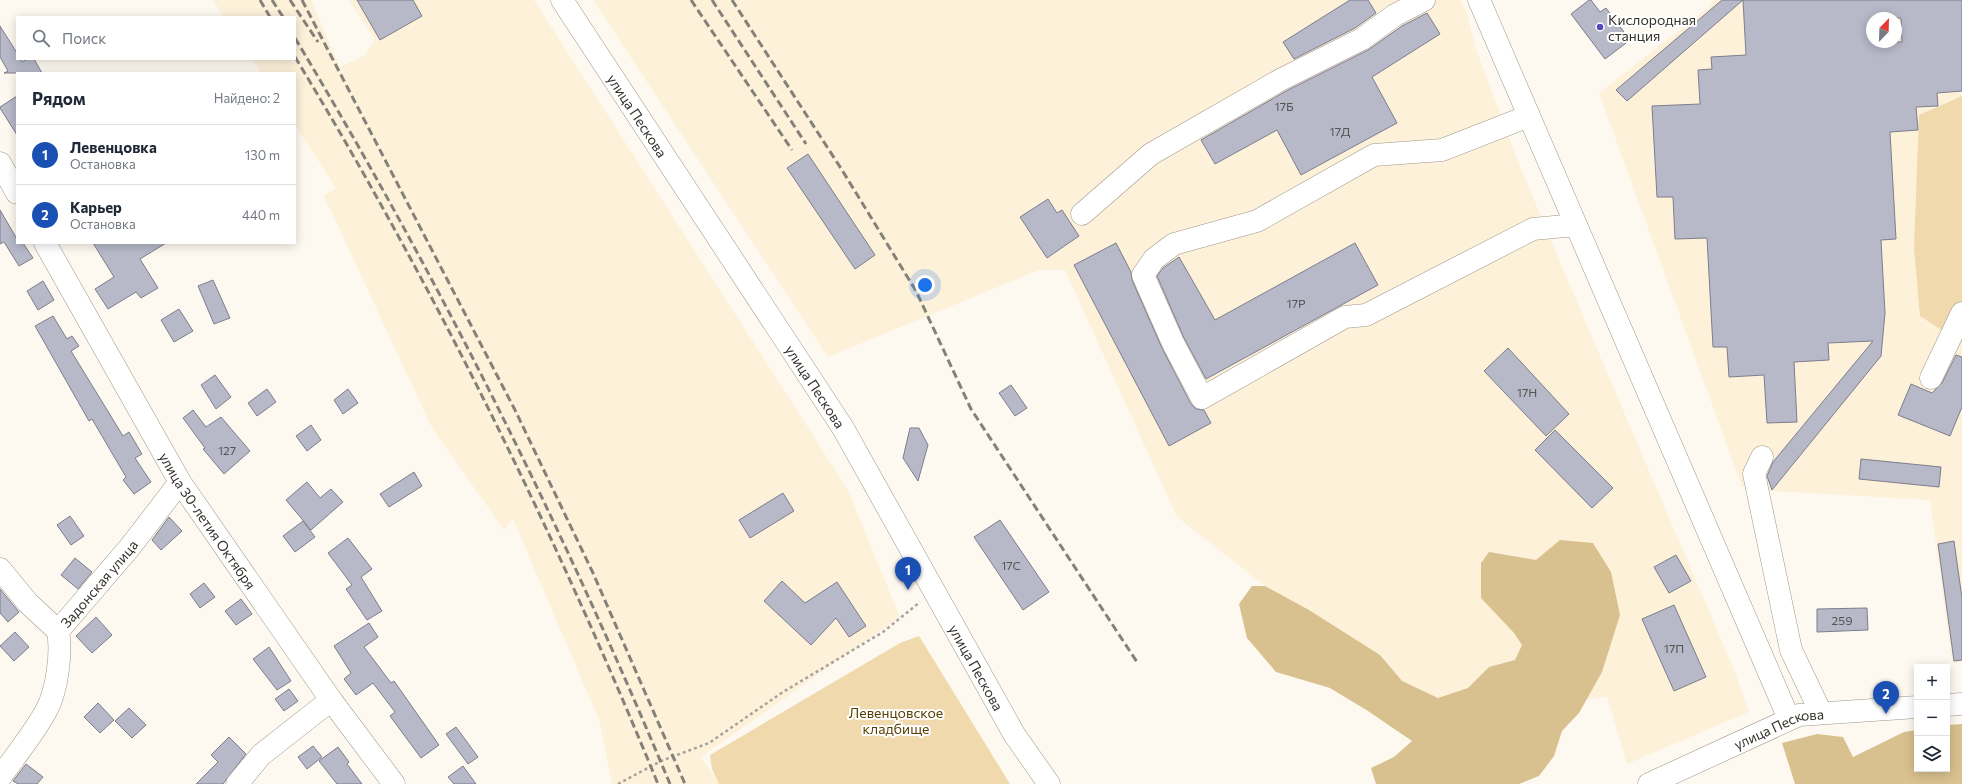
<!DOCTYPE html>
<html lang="ru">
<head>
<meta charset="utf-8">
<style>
	body { margin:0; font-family:Commissioner,sans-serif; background:#f2f2f3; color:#1f2937 }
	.controls { position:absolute; right:12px; bottom:12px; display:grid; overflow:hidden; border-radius:0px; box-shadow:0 2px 10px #0003 }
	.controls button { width:36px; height:36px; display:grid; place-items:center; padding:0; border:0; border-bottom:1px solid #e0e1e3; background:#fff; color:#1f2937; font:20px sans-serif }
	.compass { position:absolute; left:1866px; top:12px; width:36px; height:36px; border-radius:50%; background:#fff; box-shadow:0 2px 10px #0003; rotate:23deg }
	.you { position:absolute; left:925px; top:285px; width:14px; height:14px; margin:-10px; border:3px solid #fff; border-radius:50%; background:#1a73e8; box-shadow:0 0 0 6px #1a73e833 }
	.badge { display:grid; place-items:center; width:26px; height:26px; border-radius:50%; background:#0f766e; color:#fff; font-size:13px; font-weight:700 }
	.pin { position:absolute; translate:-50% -33px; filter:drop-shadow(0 1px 2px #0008) }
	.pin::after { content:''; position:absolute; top:21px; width:14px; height:12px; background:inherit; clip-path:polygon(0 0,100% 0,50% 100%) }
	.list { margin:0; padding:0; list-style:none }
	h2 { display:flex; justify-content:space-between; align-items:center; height:52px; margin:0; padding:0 16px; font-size:17px }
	h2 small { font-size:13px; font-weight:400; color:#747a83 }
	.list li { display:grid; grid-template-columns:26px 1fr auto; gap:12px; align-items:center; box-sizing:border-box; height:60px; padding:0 16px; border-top:1px solid #e0e1e3 }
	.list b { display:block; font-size:15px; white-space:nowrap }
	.list p { margin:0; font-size:13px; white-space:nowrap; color:#747a83 }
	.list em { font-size:13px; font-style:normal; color:#747a83 }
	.icon { flex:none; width:22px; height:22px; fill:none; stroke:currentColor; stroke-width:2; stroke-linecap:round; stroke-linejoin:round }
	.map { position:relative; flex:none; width:1962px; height:784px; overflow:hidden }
	.search { position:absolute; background:#fff; box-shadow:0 2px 10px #0003; left:16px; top:16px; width:280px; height:44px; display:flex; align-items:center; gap:10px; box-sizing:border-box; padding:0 14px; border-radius:0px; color:#747a83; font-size:15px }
	.panel { position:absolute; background:#fff; box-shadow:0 2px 10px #0003; left:16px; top:72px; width:280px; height:172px; border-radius:0px }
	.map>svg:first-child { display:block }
	.built { fill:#fdf1da; fill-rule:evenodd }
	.green { fill:#f0d9ad }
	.forest { fill:#d9c08f }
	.building { fill:#b7b8c8; stroke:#7d7d8c; fill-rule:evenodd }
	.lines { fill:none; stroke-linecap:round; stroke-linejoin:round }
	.minor-casing { stroke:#9e9688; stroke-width:23 }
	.path { stroke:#a6a29a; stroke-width:2.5; stroke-dasharray:3 3; stroke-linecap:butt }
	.minor { stroke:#fff; stroke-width:22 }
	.rail { stroke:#85817a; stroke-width:3; stroke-dasharray:8 4; stroke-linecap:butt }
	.poi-dot { fill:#5a47c0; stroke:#fff; stroke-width:1.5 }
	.labels { text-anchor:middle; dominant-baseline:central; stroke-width:4; stroke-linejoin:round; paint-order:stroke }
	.number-label { font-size:12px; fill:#565453 }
	.poi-label { font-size:14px; fill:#35322c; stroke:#fff; text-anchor:start }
	.street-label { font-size:14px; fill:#35322c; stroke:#fff }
	.park-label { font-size:14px; fill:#573e00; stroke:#fff }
</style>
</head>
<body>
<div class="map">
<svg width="1962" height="784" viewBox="0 0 1962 784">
	<rect width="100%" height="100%" fill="#fef9f0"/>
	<path class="built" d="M213,0H311L340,67L365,55L375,40L349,0H534L848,490L900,617L701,757L720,784H612L599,720L513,519L504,530L432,428L324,196L336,188L295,125V73H261L252,59H295V17H224Z
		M593,0H1460L1467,14L1475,46L1514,151L1563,269L1735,672L1749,712L1627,764L1607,697L1419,717L1265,586L1177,517L1065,270H1039L828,357Z
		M1714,0H1962V96L1919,115L1956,340L1962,343V662H1952L1930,500L1772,491L1742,487L1599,93L1709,7ZM1872,18H1896V42H1872Z"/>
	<path class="green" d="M1962,96V343L1920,316L1914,248L1919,115Z
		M919,636L1010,784H719L712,769L710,755L900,643Z"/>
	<path class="forest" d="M1560,540L1593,543L1611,572L1620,615L1602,672L1579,713L1562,731L1554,756L1539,776L1519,784H1376L1371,768L1394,757L1412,741L1368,711L1330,688L1276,672L1247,638L1239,604L1252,586H1265L1309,610L1380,655L1402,681L1438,698L1468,688L1489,667L1515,660L1522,645L1514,633L1481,598V563L1489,552L1536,560Z
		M1962,724V784H1795L1782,743L1817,734L1843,737L1853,757L1904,732L1917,730V769H1947V725Z"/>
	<path class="building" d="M357,0H413L422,16L380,40Z
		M1350,0H1368L1376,13L1355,28L1294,59L1283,42Z
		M1589,0H1591L1600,12L1606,8L1630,40L1605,59L1571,14Z
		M1722,0H1962V91L1937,93L1938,106L1916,107L1918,130L1890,132L1896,239L1881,240L1885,313L1881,356L1772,490L1767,476L1773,462L1873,341L1828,343L1829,360L1794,362L1797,422L1767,423L1764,375L1729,377L1727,347H1713L1707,238L1675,239L1673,197H1657L1652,106L1700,104L1698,70L1712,69L1711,57L1746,55L1743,0L1627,101L1616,90ZM1872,18H1901L1902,42H1872Z
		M1427,13L1440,34L1372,77L1397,123L1301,175L1277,130L1215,164L1201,140L1288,90L1368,50L1402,26Z
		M0,26L17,53V59H21L22,62L27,59H34L42,73H4L8,71L0,57Z
		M17,96V135L0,108V107Z
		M808,154L875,255L855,269L787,168Z
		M1048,199L1057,213L1062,210L1079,236L1047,258L1020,217Z
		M0,210L17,239V243H23L33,258L19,266L4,242L0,244Z
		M93,243H166L140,259L158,288L141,298L136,292L108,309L95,289L114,277Z
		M1116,243L1131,272L1132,280L1162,348L1191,404L1196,409L1204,410L1211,423L1169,446L1074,265Z
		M1355,243L1378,285L1206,379L1184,338L1157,276L1163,268L1179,257L1215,320Z
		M213,280L230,318L214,324L198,286Z
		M43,281L54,300L38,310L27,291Z
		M179,309L193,331L174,342L161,320Z
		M53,316L67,339L72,336L79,346L71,351L123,436L129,432L142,454L135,458L151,482L134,494L123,480L126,477L92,419L89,421L35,326Z
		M1508,348L1569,414L1546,436L1484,371Z
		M1956,355L1962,357V407L1950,436L1898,415L1911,384L1932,393L1942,383Z
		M215,375L231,397L216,409L201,385Z
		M1011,385L1027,408L1015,416L999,393Z
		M267,389L276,402L257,416L248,403Z
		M348,389L358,403L343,414L334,400Z
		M193,410L206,427L221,417L250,451L224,474L203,449L205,448L183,418Z
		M311,425L321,440L307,451L296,436Z
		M910,428H919L928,445L918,481L903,458Z
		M1555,430L1613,488L1592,508L1535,450Z
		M1861,459L1941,467L1939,487L1859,479Z
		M414,472L422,486L389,507L380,494Z
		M307,482L320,498L331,489L343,502L311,530L286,500Z
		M783,493L794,511L750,538L739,520Z
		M70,516L84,536L71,545L57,525Z
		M169,517L182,531L161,550L152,540Z
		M1000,520L1049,592L1023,610L974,537Z
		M303,521L315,537L295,552L283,536Z
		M348,538L372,569L361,577L382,611L367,620L346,589L352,585L328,553Z
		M1954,541L1962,598V660L1954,661L1938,544Z
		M1676,555L1691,581L1669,593L1654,567Z
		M75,558L92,572L78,589L61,575Z
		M782,581L805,603L837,582L866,626L849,637L836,618L811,645L764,601Z
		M204,583L215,597L200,608L190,594Z
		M0,589L19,612L8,622L0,613Z
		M241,599L252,614L236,625L225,611Z
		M1674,605L1706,677L1674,691L1642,619Z
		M1867,608L1868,630L1817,632V609Z
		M96,617L112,635L92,653L76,636Z
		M369,623L378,637L364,647L391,683L394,681L439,745L421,758L390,716L395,712L373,683L356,695L344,679L351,673L334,646Z
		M15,632L29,647L14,661L0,646Z
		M269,647L291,681L277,690L253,659Z
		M289,689L298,701L284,711L275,699Z
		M98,703L114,720L100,733L84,717Z
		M129,708L146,725L132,738L115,721Z
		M456,727L478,757L468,764L446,734Z
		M229,737L246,754L223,784H196L218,762L211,755Z
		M313,746L322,757L307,769L298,757Z
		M338,747L349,762L347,764L362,784H337L319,761Z
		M26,764L43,777L37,784H18L13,781Z
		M463,766L476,784H454L448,777Z"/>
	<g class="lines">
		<g class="minor-casing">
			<g id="minor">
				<path id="s1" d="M562,0L843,428L1014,734L1049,784"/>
				<path d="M1479,0L1789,719"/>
				<path d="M1529,116L1442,150L1374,155L1257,221L1174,244L1154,259L1143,275L1173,343L1202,398L1345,317L1366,315L1533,229L1576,225"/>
				<path d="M0,163L17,193"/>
				<path d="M1082,214L1151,154L1282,79L1362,39L1395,15L1424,0"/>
				<path id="s2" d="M45,243L180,482L331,700L394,784"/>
				<path d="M1931,378L1962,313"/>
				<path d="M1762,457L1754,474L1791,650L1821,713"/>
				<path d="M0,569L28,603L58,631"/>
				<path d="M1947,705L1962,704"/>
				<path id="s3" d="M0,778C14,757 36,731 47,709C57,690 62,653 58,631L130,547L180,482"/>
				<path d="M237,784L261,755L331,700"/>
				<path id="s4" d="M1649,784L1799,715L1917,707"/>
			</g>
		</g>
		<path class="path" d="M618,784L661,761L709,743L783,692L883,632L920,602"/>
		<use href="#minor" class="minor"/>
		<path class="rail" d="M260,0L270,17
			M272,0L283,17
			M290,0L318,42
			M302,0L515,410L593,573L685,784
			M691,0L792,150
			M712,0L806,144
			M732,0L842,170L916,291L971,409L1137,662
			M295,38C439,278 562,525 670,784
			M295,57C436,289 555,533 658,784"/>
	</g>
	<circle class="poi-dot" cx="1600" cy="27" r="4"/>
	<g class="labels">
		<g class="number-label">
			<text x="1284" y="106">17Б</text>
			<text x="1340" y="131">17Д</text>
			<text x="1296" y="303">17Р</text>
			<text x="1527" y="392">17Н</text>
			<text x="227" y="450">127</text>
			<text x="1011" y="565">17С</text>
			<text x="1842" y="620">259</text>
			<text x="1674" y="648">17П</text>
		</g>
		<g class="poi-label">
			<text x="1608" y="19">Кислородная<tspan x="1608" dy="16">станция</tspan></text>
		</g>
		<g class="street-label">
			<text stroke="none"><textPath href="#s1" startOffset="138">улица Пескова</textPath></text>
			<text stroke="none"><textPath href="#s1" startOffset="462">улица Пескова</textPath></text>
			<text stroke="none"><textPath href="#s2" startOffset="322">улица 30-летия Октября</textPath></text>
			<text stroke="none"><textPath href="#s3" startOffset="226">Задонская улица</textPath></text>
			<text stroke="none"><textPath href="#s1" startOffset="786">улица Пескова</textPath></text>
			<text stroke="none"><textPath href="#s4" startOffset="142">улица Пескова</textPath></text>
		</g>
		<g class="park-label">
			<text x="896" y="712">Левенцовское<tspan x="896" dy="16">кладбище</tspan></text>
		</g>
	</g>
</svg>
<div class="controls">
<button>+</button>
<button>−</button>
<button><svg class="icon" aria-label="layers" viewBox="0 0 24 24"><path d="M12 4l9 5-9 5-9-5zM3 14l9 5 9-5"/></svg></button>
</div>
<svg class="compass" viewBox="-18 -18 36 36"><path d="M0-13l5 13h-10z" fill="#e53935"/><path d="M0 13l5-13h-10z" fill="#747a83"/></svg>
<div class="you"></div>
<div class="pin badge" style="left:908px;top:590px;background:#1a4fb4">1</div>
<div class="pin badge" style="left:1886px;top:714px;background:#1a4fb4">2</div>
<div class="search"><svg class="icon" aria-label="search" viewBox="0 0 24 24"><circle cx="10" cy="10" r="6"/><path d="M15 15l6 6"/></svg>Поиск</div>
<section class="panel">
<h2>Рядом<small>Найдено: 2</small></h2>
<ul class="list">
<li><span class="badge" style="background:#1a4fb4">1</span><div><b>Левенцовка</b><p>Остановка</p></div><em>130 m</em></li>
<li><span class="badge" style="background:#1a4fb4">2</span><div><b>Карьер</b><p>Остановка</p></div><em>440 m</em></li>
</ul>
</section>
</div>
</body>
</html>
